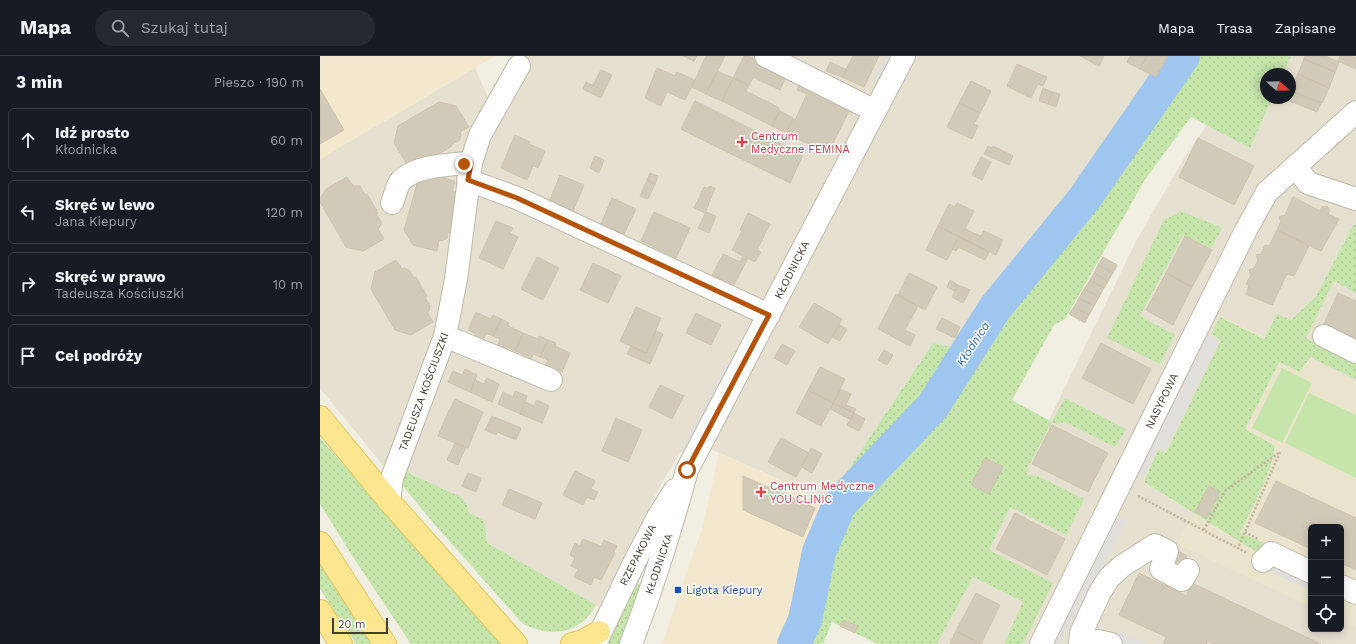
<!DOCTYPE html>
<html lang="pl">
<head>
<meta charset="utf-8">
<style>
	body { margin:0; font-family:"Work Sans",sans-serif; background:#242831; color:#f1f3f6 }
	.controls { position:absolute; right:12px; bottom:12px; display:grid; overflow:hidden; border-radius:6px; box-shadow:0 2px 10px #0003 }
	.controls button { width:36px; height:36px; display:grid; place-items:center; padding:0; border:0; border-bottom:1px solid #363941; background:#171b24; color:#f1f3f6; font:20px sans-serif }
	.compass { position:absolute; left:940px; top:12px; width:36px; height:36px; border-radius:50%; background:#171b24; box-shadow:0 2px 10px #0003; rotate:110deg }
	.scale { position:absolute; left:12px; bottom:10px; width:56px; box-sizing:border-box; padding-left:4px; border:2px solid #423e33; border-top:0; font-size:11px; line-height:14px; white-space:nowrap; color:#423e33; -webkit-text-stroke:3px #fff; paint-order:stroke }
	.stop { position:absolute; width:12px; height:12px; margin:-9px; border:3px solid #b45309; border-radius:50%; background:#fff }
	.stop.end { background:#b45309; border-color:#fff; box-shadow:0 1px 4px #0008 }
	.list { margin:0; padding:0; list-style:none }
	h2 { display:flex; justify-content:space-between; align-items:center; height:52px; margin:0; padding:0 16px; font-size:17px }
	h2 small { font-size:13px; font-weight:400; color:#9ea1a6 }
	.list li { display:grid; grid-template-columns:26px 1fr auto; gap:12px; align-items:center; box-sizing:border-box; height:64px; margin:0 8px 8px; padding:0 8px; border:1px solid #363941; border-radius:6px }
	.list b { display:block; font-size:15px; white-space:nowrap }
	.list p { margin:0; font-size:13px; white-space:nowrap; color:#9ea1a6 }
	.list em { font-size:13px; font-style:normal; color:#9ea1a6 }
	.icon { flex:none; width:22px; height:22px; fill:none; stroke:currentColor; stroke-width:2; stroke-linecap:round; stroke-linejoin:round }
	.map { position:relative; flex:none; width:1036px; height:588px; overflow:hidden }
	header { display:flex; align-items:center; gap:24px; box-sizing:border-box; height:56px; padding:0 20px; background:#171b24; border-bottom:1px solid #363941 }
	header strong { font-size:19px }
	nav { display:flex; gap:22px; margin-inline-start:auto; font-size:14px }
	.search { width:280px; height:36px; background:#242831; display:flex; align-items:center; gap:10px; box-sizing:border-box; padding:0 14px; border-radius:22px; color:#9ea1a6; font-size:15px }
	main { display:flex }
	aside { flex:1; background:#171b24 }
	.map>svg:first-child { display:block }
	.residential { fill:#e5e0d0; fill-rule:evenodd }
	.commercial { fill:#f3e7cd }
	.education { fill:#eae4cc }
	.grass { fill:url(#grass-dots) }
	.garden { fill:#c5e5ab }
	.parking { fill:#e1dfdb }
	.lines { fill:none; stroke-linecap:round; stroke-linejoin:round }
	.river { stroke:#9ec6ee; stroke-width:34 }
	.building { fill:#d2cab8; stroke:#cdc3ab }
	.minor-casing { stroke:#bfb9a8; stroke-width:24 }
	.major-casing { stroke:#e0c661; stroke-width:24 }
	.path { stroke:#bdb397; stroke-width:2.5; stroke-dasharray:2 2; stroke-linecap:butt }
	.minor { stroke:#fff; stroke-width:22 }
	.major { stroke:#fce790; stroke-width:22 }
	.route { stroke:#b45309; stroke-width:5 }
	.health-dot { fill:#e0444e; stroke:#fff; stroke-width:1.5 }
	.transit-dot { fill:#1a4fb4; stroke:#fff; stroke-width:1.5 }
	.labels { text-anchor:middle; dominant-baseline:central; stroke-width:3; stroke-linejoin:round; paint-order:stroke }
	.health-label { font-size:11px; fill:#be3a42; stroke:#fff; text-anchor:start }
	.street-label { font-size:11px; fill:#423e33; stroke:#fff }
	.transit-label { font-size:11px; fill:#164399; stroke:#fff; text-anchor:start }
	.water-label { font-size:12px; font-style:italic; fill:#2f6bab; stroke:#fff }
</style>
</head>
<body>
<header>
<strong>Mapa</strong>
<div class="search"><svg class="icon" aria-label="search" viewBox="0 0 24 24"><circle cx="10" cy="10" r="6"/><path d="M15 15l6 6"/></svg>Szukaj tutaj</div>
<nav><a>Mapa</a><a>Trasa</a><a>Zapisane</a></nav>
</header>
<main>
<aside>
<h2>3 min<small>Pieszo · 190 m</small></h2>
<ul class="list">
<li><svg class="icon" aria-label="ahead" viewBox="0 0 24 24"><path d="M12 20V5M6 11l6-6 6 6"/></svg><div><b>Idź prosto</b><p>Kłodnicka</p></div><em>60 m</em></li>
<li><svg class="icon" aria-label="left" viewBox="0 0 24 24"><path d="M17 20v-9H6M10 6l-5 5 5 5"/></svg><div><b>Skręć w lewo</b><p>Jana Kiepury</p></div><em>120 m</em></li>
<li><svg class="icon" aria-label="right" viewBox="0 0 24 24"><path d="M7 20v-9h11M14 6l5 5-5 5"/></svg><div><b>Skręć w prawo</b><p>Tadeusza Kościuszki</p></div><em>10 m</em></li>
<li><svg class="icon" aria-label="arrive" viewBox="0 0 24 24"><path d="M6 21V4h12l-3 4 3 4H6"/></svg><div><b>Cel podróży</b></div></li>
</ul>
</aside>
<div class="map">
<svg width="1036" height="588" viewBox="0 0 1036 588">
	<defs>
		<pattern id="grass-dots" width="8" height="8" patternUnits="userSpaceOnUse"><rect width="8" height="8" fill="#c5e5ab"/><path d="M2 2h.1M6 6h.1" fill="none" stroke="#aac694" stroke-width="1.8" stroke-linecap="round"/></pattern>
	</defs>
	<rect width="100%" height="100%" fill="#f1eee2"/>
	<path class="residential" d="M195,0H855L834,30L812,56L772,119L699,197L635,293L613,287L534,405L515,448L368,383L340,430L279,551L167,487L164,464L149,457L147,449L141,441L84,415L161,99Z
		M935,0H1036V588H617L653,521L816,185L866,99ZM946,18H970V42H946ZM991,471H1021V573H991Z
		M155,12L171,48L118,282L66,413L0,332V103Z"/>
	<path class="commercial" d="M0,0H175L0,103Z
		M399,397L515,448L497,489L479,551L461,588H342L383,470Z"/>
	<path class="education" d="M899,259L1036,325V572L1021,565V471H991V551L857,488L874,457L823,426L838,393L846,396L901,284L890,279Z"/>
	<path class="grass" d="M852,0H971L963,18H946V42H952L930,92L871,61L826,122L745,263L734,269L692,344L732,366L745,342L806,373L795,391L745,366L736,368L732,366L708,411L707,419L718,420L764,443L746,479L690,451L669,494L733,527L703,588H684L703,546L653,521L617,588H558L512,566L503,588H461L479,551L497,489L534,405L613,287L635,292L699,197L772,119L812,56L834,30Z
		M861,155L902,172L891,192L863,179L820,260L855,279L840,308L787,282L844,164Z
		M1036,168V237L1014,225L986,282L1036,307V323L990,301L980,316L959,306L925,373L955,390C952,417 932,452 920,477L944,487L940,498L824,426L838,394L846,397L901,284L891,278L900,261L944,283L957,258L971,264L996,241L1033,169Z
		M0,382L181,588H91L31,498L0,448Z
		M84,415L141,441L147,449L149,457L164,464L167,487L276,549C260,579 228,582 202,567L116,470L77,423Z
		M0,509L52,588H36L0,533Z
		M317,527L322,529L323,531L299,588H287Z"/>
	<path class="garden" d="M962,312L992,327L962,387L932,372Z
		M989,337L1036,359V422L965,387Z"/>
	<path class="parking" d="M566,0H573L559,27L555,20Z
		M885,278L899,285L845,395L838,393L823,422L816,418Z
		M405,308L411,311L365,398L360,395Z
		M795,459L806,464L757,564L753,562L739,588H732Z
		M951,505L991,524V535L944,513Z
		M799,575L826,588H793Z"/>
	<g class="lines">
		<path class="river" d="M474,588L485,564L499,496L519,449L613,350L675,252L764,143L863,0"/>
	</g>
	<path class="building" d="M363,0H377L374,5Z
		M386,0H405L386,38L372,31Z
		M424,0H429L467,19L460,34L433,21L426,35L424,34L426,28L413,22Z
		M533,0H559L544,31L522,21Z
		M760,0H784L779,10Z
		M810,0H827L820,13L807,6Z
		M827,0H848L836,21L820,13Z
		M985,0H1005L1019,6L1015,16L984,3Z
		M1020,0H1031L1036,2V13L1018,5Z
		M984,3L1015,16L1009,32L978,18Z
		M510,6L527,14L522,21L506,15Z
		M697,8L727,21L723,30L718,28L711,42L687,30Z
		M337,12L355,20L357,16L375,24L365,44L347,36L341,50L325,42Z
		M281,14L292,19L284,35L273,29Z
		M397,15L413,22L402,45L386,38Z
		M978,18L1009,32L1002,47L971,35Z
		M413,22L426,28L424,34L458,51L460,55L452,70L402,45Z
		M481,25L526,48L529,55L508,97L466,77L473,63L475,64L487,38L477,34Z
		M651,25L671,35L660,57L639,47Z
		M266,26L284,35L281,42L263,33Z
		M723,32L732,36L728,48L719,45Z
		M0,33L24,74L0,88Z
		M971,35L1001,47L997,56L967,44L968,42H970Z
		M732,36L740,38L736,51L728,48Z
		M375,45L483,99L470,127L361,73Z
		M119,46L136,50L149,71L140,76L141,79L140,84L131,89L132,90L113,102L98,104L97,102L87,108L74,87L78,70Z
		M639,47L660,57L654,68L658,70L652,83L627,71Z
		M460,55L473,62L466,77L452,70Z
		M195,79L210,86L209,88L225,95L218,112L213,110L207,124L181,112Z
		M878,82L934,110L914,149L859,121Z
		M668,90L672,92L673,90L693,100L689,109L664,98Z
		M275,100L284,104L279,117L270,112Z
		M661,101L671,106L662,124L652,119Z
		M330,117L338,120L335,128L327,124Z
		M111,119L135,125L132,136H135L137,141L133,177L128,176L127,182L122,185L119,184L117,195L93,189L84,174L97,128Z
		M240,119L264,129L253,155L230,144Z
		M27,121L33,130H40L45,139L47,138L58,157L56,158L62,167L58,173L64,183L43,195L26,191L0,146V143L6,133Z
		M327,124L335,128L328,143L320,140Z
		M389,130L395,132L385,157L374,152L384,131L388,133Z
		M973,141L1000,155L1002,151L1007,150L1010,155L1008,158L1019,163L1001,195L957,174L961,165L959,161L965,159Z
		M292,142L316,153L304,178L281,168Z
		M637,147L654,155L645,173L654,177L649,186L618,170L629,148L635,151Z
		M334,156L370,172L356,202L321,185Z
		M386,156L396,160L389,177L378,172Z
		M428,157L450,168L437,194L441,196L435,206L428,202L414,229L392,219L403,198L420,206L423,200L412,194L422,175L420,174Z
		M176,165L193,172L190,177L198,181L183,213L159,202Z
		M618,170L639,181L627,204L606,194Z
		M957,174L989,190L974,220L967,218L952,249L926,238L929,230L926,228L931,219L929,214L934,212L938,204L936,199L941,198L945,189L949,190Z
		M664,175L683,184L676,199L649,186L654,177L661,180Z
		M865,180L892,194L872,231L846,217Z
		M639,181L669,196L665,204L638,191L636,195L633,193Z
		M217,201L239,212L223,244L201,233Z
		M783,201L797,209L793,217L778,209Z
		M76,204L82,213L84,212L89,214L94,222L96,221L107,240L105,241L110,250L109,255L107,256L113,266L91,279L75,274L51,233L55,216Z
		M273,207L301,220L288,247L260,234Z
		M778,209L793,217L788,225L774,217Z
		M589,217L617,231L605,254L578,239Z
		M774,217L788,225L784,232L770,224Z
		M846,217L872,231L853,269L826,254Z
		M630,224L638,229L635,235L627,231Z
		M770,224L784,232L779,241L764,233Z
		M638,229L650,234L643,247L632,241Z
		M764,233L779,241L774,250L759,242Z
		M1018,237L1036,245V285L1003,270Z
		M576,238L598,250L585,274L595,279L590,290L558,273Z
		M759,242L774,250L769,259L754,251Z
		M494,247L522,263L508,288L479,271Z
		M316,251L341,262L326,297L300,285Z
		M754,251L769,259L765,267L749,258Z
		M156,256L171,263L173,259L181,263L173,280L166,277L163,284L155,281L156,278L148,274Z
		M376,257L401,269L391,289L366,277Z
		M622,262L640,271L635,282L616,273Z
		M181,263L189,267L188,270L203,277L195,295L187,291L186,294L177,291L180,283L173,280Z
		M519,269L527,273L520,285L512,281Z
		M336,275L343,278L330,308L307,298L311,290L326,297Z
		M203,277L218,283L219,280L228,284L220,301L213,298L210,305L202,301L203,298L195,295Z
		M228,284L236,287L235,290L250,297L242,316L234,312L233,315L224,311L228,304L220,301Z
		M781,287L831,313L813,348L762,322Z
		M462,288L475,295L467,309L454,302Z
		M564,294L573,299L567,309L558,304Z
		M500,311L525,323L513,347L488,334Z
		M145,313L157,319L150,336L128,326L133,315L142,319Z
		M167,322L179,328L172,346L150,336L155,324L164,328Z
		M340,329L364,340L352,363L329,351Z
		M521,333L531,338L526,349L536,353L534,357L513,347Z
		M488,334L513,347L501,370L476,357Z
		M195,335L207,340L200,358L178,348L183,336L193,341Z
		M135,343L163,356L148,392L118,380L129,354H130Z
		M217,344L229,350L222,367L200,358L205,346L214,350Z
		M513,347L534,357L531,364L510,353Z
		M534,357L545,363L539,375L527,369Z
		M172,360L201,372L196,384L177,376L176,379L165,374Z
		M296,362L322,374L308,406L282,395Z
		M732,369L788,397L768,436L712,408Z
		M461,382L489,397L476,421L448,406Z
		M135,387L146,391L138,409L127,404Z
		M491,392L502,398L492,417L481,411Z
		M665,402L683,411L669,438L651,429Z
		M255,415L275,425L271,433L278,436L274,444L267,441L263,449L243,439Z
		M148,417L161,422L156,436L142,430Z
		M423,420L495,452L483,481L423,454Z
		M956,425L1036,462V514L1021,507V471H991V493L935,467Z
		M889,430L900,436L887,462L875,456Z
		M189,433L222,447L215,463L182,449Z
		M695,457L745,483L727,519L676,493Z
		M263,483L281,490L284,484L297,490L294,496L295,497L281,524L274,521L271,529L254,521L258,513L251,510L255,502L250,499L255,487L260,490Z
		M855,493L867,500L861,512L849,505Z
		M819,517L866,540L872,527L1001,588H893L888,585L886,588H843L846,581L799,559Z
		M656,537L680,549L661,588L636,575Z
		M523,564L538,570L535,577L520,570Z
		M636,575L661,588H630Z"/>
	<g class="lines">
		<g class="minor-casing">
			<path id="minor" d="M446,0L555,55
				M975,110L988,127L1036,143
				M148,124L197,142L449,259
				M72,147C75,141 76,131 80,126C92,110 132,108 151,107
				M125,280L231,324
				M1004,280L1036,296
				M69,445L72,422L125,280L136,223L151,107L160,79L199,10
				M943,505L951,497L991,516
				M1021,530L1036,537
				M275,588L314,507L338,461L355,434
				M311,588C333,531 351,473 367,414L584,0
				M721,588L926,174L947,136L1036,56
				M760,588L761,577L780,536L789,522L802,510L835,489L847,495L841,513L862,524L868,514
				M765,588L778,585L791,588"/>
		</g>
		<g class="major-casing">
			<path id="major" d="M0,361L69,445L196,588
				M0,487L65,588
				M0,555L21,588
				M252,588L263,585L279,576"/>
		</g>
		<path class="path" d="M818,440L927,497
			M884,474L905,435L960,396L918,492
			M925,476L938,483"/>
		<use href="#minor" class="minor"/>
		<use href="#major" class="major"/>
	</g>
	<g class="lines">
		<path class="route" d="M144,108L151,107L148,124L197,142L449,259L367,414"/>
	</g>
	<g class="health-dot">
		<path d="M420 80h4v4h4v4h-4v4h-4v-4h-4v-4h4z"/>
		<path d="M439 430h4v4h4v4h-4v4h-4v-4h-4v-4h4z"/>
	</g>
	<rect class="transit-dot" x="354" y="530" width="8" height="8" rx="2"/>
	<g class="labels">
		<g class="health-label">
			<text x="431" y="80">Centrum<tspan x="431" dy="13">Medyczne FEMINA</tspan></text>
			<text x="450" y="430">Centrum Medyczne<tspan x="450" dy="13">YOU CLINIC</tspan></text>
		</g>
		<g class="street-label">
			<text transform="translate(472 214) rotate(-63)">KŁODNICKA</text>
			<text transform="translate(104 336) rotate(-70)">TADEUSZA KOŚCIUSZKI</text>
			<text transform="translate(842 345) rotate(-64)">NASYPOWA</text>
			<text transform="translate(318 499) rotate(-63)">RZEPAKOWA</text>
			<text transform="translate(339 508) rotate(-71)">KŁODNICKA</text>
		</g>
		<g class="transit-label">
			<text x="366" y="534">Ligota Kiepury</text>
		</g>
		<g class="water-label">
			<text transform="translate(653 288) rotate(-57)">Kłodnica</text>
		</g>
	</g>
</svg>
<div class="controls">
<button>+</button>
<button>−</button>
<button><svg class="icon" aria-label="locate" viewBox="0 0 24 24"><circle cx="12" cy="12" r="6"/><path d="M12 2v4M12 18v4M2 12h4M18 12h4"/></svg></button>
</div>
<svg class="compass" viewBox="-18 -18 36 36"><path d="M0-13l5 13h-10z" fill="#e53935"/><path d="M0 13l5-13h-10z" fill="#9ea1a6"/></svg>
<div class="scale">20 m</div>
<div class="stop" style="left:367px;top:414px"></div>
<div class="stop end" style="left:144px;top:108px"></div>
</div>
</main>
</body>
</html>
